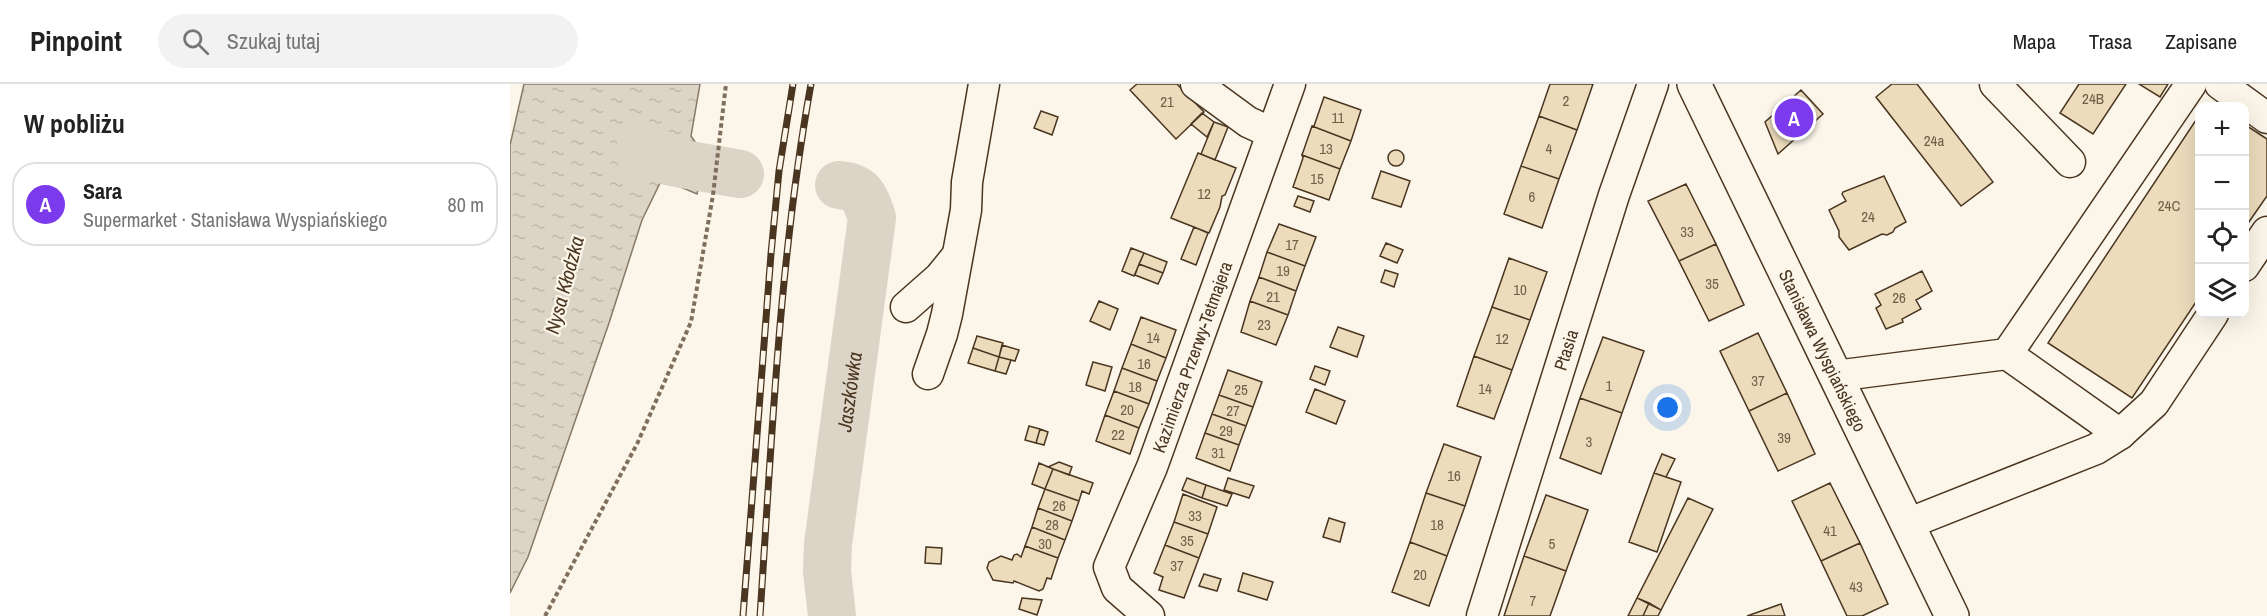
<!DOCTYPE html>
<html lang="pl">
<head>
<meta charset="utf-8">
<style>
	body { margin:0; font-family:"Archivo Narrow",sans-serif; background:#f2f2f2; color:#222 }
	.controls { position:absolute; right:18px; top:18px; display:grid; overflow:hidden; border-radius:12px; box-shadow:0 6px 24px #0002 }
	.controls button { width:54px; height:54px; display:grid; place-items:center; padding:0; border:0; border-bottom:2px solid #e0e0e0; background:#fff; color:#222; font:30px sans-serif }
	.you { position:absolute; left:1158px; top:324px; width:21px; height:21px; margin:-15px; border:4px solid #fff; border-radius:50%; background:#1a73e8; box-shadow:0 0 0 9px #1a73e833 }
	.badge { display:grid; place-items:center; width:39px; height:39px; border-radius:50%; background:#7c3aed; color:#fff; font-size:20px; font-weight:700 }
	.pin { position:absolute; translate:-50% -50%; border:3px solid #fff; box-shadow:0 2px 6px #0006 }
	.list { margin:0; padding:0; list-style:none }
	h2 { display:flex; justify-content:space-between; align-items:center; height:78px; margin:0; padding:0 24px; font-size:26px }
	h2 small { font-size:20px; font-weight:400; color:#767676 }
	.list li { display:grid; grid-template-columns:39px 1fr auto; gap:18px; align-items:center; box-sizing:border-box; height:84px; margin:0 12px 12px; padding:0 12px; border:2px solid #e0e0e0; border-radius:24px }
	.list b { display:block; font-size:22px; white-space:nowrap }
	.list p { margin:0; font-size:20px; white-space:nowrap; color:#767676 }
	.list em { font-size:20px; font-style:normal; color:#767676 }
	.icon { flex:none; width:33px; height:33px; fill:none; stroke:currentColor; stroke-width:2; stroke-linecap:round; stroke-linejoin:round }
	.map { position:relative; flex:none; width:1757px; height:532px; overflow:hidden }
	header { display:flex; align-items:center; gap:36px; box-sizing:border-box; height:84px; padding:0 30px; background:#fff; border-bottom:2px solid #e0e0e0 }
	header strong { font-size:28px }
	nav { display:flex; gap:33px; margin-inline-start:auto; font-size:21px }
	.search { width:420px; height:54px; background:#f2f2f2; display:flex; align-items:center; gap:15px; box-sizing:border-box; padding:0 21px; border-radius:33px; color:#767676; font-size:22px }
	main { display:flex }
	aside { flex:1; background:#fff }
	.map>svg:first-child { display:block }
	.water { fill:url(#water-ripples); stroke:#887966; stroke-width:1.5 }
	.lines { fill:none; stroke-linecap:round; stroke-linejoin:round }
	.river { stroke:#dcd4c6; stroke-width:48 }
	.building { fill:#ecdcbc; stroke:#4a3520; stroke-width:1.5 }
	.minor-casing { stroke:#4a3520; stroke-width:33 }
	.major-casing { stroke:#4a3520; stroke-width:36 }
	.path { stroke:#7f6f5c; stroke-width:4; stroke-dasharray:4.5 3; stroke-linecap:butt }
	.minor { stroke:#fbf6e9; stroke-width:30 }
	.major { stroke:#fbf6e9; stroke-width:33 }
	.rail-casing { stroke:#4a3520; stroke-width:7 }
	.rail { stroke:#fbf6e9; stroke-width:4.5; stroke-dasharray:14; stroke-linecap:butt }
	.labels { text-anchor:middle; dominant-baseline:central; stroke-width:4.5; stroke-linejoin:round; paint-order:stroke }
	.number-label { font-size:15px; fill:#725f47 }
	.street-label { font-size:18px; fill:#4a3520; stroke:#fbf6e9 }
	.water-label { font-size:20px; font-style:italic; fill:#4a3520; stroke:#fbf6e9 }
</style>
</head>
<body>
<header>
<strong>Pinpoint</strong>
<div class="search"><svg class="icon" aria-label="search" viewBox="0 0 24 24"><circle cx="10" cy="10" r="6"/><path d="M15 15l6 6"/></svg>Szukaj tutaj</div>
<nav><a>Mapa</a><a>Trasa</a><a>Zapisane</a></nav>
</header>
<main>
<aside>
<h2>W pobliżu<small></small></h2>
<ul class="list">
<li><span class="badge">A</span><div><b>Sara</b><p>Supermarket · Stanisława Wyspiańskiego</p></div><em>80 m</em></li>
</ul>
</aside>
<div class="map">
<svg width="1757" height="532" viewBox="0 0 1757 532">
	<defs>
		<pattern id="water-ripples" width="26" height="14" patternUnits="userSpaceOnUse" patternTransform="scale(1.5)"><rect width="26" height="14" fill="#dcd4c6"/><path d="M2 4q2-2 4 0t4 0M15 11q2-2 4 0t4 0" fill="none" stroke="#beb7aa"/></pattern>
	</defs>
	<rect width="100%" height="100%" fill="#fbf6e9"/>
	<path class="water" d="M14,0H190L181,52L196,74L187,110L152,95L132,136L99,239L18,473L0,509V61Z"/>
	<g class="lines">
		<g class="river">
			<path d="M129,69L162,78L230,90"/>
			<path id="s1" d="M322,532L317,487L318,460L362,134C355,114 353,103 329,101"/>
		</g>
	</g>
	<path class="building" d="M627,0H667L694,28L666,55L620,6Z
		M1040,0H1083L1067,46L1029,32Z
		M1382,0H1407L1483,98L1451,122L1366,13Z
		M1569,0H1616L1583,50L1550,29Z
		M1629,0H1658L1650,13Z
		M1291,6L1313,30L1268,70L1255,38Z
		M814,13L851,26L841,57L802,42H804Z
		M531,27L548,33L542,51L524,44Z
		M692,29L704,38L697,53L681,40Z
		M1690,30V212L1622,314L1538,259Z
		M1029,32L1067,46L1049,95L1011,82Z
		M704,38L718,43L705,76L691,70Z
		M1734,40L1757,55V112L1734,145Z
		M802,42L841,57L830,85L792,71Z
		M878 74a8 8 0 1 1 16 0a8 8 0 1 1-16 0Z
		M688,69L726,84L715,111L712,112L710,123L699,149L661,134Z
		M792,71L830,85L819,116L783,103L793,74Z
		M1011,82L1049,95L1032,144L994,130Z
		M871,87L900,97L891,123L862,114Z
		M1374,92L1396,138L1385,144L1383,148L1377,151L1372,150L1339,166L1329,153V147L1319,126L1336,117L1332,110L1333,108Z
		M1176,100L1206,160L1169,177L1138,117Z
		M788,112L804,117L800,128L784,122Z
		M769,140L806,153L795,182L757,168Z
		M684,143L698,149L686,181L671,175Z
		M876,159L893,166L887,179L870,172Z
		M1206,160L1234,221L1199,237L1169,177Z
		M621,164L634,169L624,192L612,187Z
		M757,168L795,182L786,207L749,193Z
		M634,169L657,178L653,189L629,180Z
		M999,174L1037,188L1020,236L982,223Z
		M629,180L653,189L648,200L625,191Z
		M875,186L888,190L884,203L871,198Z
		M1412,187L1422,207L1406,216L1411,225L1392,235L1393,238L1376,245L1366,224L1371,221L1365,210Z
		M749,193L786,207L778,231L740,217Z
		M589,217L608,225L600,246L580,237Z
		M740,217L778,231L766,261L731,248Z
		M982,223L1020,236L1002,286L964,272Z
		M631,233L666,246L656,274L621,260Z
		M828,243L854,252L847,273L820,263Z
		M1248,249L1277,309L1239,327L1210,267Z
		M467,252L493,259L489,273L463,264Z
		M1093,253L1134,267L1112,329L1070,314Z
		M621,260L656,274L647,297L612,284Z
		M492,261L509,266L505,277L489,273Z
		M463,264L489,273L485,287L458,279Z
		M964,272L1002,286L984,335L947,322Z
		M489,273L501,276L496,290L485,287Z
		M583,278L602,283L595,307L576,301Z
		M805,282L820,287L815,301L800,295Z
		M612,284L647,297L639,320L604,307Z
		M718,286L752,298L743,323L709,311Z
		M805,305L835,317L826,340L796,328Z
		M604,307L639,320L629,344L595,331Z
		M1277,309L1305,370L1268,387L1239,327Z
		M709,311L743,323L736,342L702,330Z
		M1070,314L1112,329L1091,390L1050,374Z
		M702,330L736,342L729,361L695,349Z
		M595,331L629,344L620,370L586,357Z
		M519,342L530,345L526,359L515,356Z
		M530,345L538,348L534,361L526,359Z
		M695,349L729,361L720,387L686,374Z
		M934,360L971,373L955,422L916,409Z
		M1152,370L1165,375L1156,393L1144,389Z
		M549,378L562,383L559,391L538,383Z
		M529,379L543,385L535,405L522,400Z
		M543,385L583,399L579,410L572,407L569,417L535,405Z
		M1144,389L1171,398L1147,468L1119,458Z
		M677,394L696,401L692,414L672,406Z
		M718,394L744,402L739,414L714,406Z
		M1320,399L1350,459L1311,477L1282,417Z
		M696,401L722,410L717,422L692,414Z
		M535,405L569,417L562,437L528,424Z
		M916,409L955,422L937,472L900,458Z
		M673,410L707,423L698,450L664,438Z
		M1036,411L1078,426L1056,487L1014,472Z
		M1178,414L1203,425L1151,526L1127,514Z
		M528,424L562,437L555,456L522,443Z
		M819,434L835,439L830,458L813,453Z
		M664,438L698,450L689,474L655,461Z
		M522,443L555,456L548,474L515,462Z
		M900,458L937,472L919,522L882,508Z
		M1350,459L1378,520L1352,532H1337L1311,477Z
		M655,461L689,474L674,514L649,506L653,493L644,489Z
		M515,462L548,474L541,495L537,494L533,505L529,507L504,497L503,499L483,496L477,484L479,478L491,472L502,476L504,471L507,470L511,473Z
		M416,463L432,464L431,480L415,479Z
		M1014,472L1056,487L1040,532H994Z
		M733,489L763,498L757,516L728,507Z
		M694,490L711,495L707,507L689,502Z
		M512,514L532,516L527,531L509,525Z
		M1127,514L1139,519L1133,532H1118Z
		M1139,519L1151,526L1148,532H1133Z
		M1271,520L1275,532H1237Z"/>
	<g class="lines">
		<g class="minor-casing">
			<g id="minor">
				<path d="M686,0L738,38L762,49"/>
				<path d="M1485,0L1560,78"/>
				<path d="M1710,0L1757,34"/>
				<path d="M1734,182L1757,148"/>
				<path d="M396,223L430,193L447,172"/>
				<path d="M418,290L432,250L437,230L456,126L457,98L474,0"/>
				<path d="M1325,292L1497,270"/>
				<path d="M1610,350L1497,270L1681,0"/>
				<path d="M1397,440L1586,365L1610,350L1644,319L1703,230"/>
				<path id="s2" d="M639,532L607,504L599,483L642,383L780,0"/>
				<path id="s3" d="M972,532L1104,111L1143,0"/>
			</g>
		</g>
		<g class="major-casing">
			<g id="major">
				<path id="s4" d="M1184,0L1442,532"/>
			</g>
		</g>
		<path class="path" d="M35,532L127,360L181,238L203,111L216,0"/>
		<use href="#minor" class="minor"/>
		<use href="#major" class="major"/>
		<g class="rail-casing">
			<path id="rail" d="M233,532L261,170L269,87L283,0
				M250,532C262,354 269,176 301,0"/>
		</g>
		<use href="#rail" class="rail"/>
	</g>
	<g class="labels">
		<g class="number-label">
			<text x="1583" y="14">24B</text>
			<text x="1056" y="16">2</text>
			<text x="657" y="17">21</text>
			<text x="828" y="33">11</text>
			<text x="1424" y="56">24a</text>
			<text x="816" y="64">13</text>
			<text x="1039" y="64">4</text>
			<text x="807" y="94">15</text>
			<text x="694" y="109">12</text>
			<text x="1022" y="112">6</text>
			<text x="1659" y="121">24C</text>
			<text x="1358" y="132">24</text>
			<text x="1177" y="147">33</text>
			<text x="782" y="160">17</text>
			<text x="773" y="186">19</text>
			<text x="1202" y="199">35</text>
			<text x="1010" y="205">10</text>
			<text x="763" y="212">21</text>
			<text x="1389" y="213">26</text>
			<text x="754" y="240">23</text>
			<text x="643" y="253">14</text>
			<text x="992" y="254">12</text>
			<text x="634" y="279">16</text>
			<text x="1248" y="296">37</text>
			<text x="1099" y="301">1</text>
			<text x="625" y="302">18</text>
			<text x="975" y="304">14</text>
			<text x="731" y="305">25</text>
			<text x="617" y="325">20</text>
			<text x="723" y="326">27</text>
			<text x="716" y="346">29</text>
			<text x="608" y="350">22</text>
			<text x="1274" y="353">39</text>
			<text x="1079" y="357">3</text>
			<text x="708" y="368">31</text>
			<text x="944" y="391">16</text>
			<text x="549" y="421">26</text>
			<text x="685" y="431">33</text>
			<text x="542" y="440">28</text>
			<text x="927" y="440">18</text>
			<text x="1320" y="446">41</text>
			<text x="677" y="456">35</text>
			<text x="535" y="459">30</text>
			<text x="1042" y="459">5</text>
			<text x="667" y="481">37</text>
			<text x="910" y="490">20</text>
			<text x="1346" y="502">43</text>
			<text x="1023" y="516">7</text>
		</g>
		<g class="street-label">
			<text stroke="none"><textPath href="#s3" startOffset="279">Ptasia</textPath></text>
			<text stroke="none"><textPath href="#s4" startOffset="296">Stanisława Wyspiańskiego</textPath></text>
			<text stroke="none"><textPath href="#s2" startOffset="291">Kazimierza Przerwy-Tetmajera</textPath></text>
		</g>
		<g class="water-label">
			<text transform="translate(54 201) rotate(-75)">Nysa Kłodzka</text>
			<text stroke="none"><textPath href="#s1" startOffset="226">Jaszkówka</textPath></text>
		</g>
	</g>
</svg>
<div class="controls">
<button>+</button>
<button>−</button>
<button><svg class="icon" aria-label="locate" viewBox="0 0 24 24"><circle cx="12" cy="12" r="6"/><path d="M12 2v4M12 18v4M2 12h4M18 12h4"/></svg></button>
<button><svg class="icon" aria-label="layers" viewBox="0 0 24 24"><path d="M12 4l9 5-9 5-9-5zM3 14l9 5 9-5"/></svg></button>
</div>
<div class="you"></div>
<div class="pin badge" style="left:1284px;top:34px">A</div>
</div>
</main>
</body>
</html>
